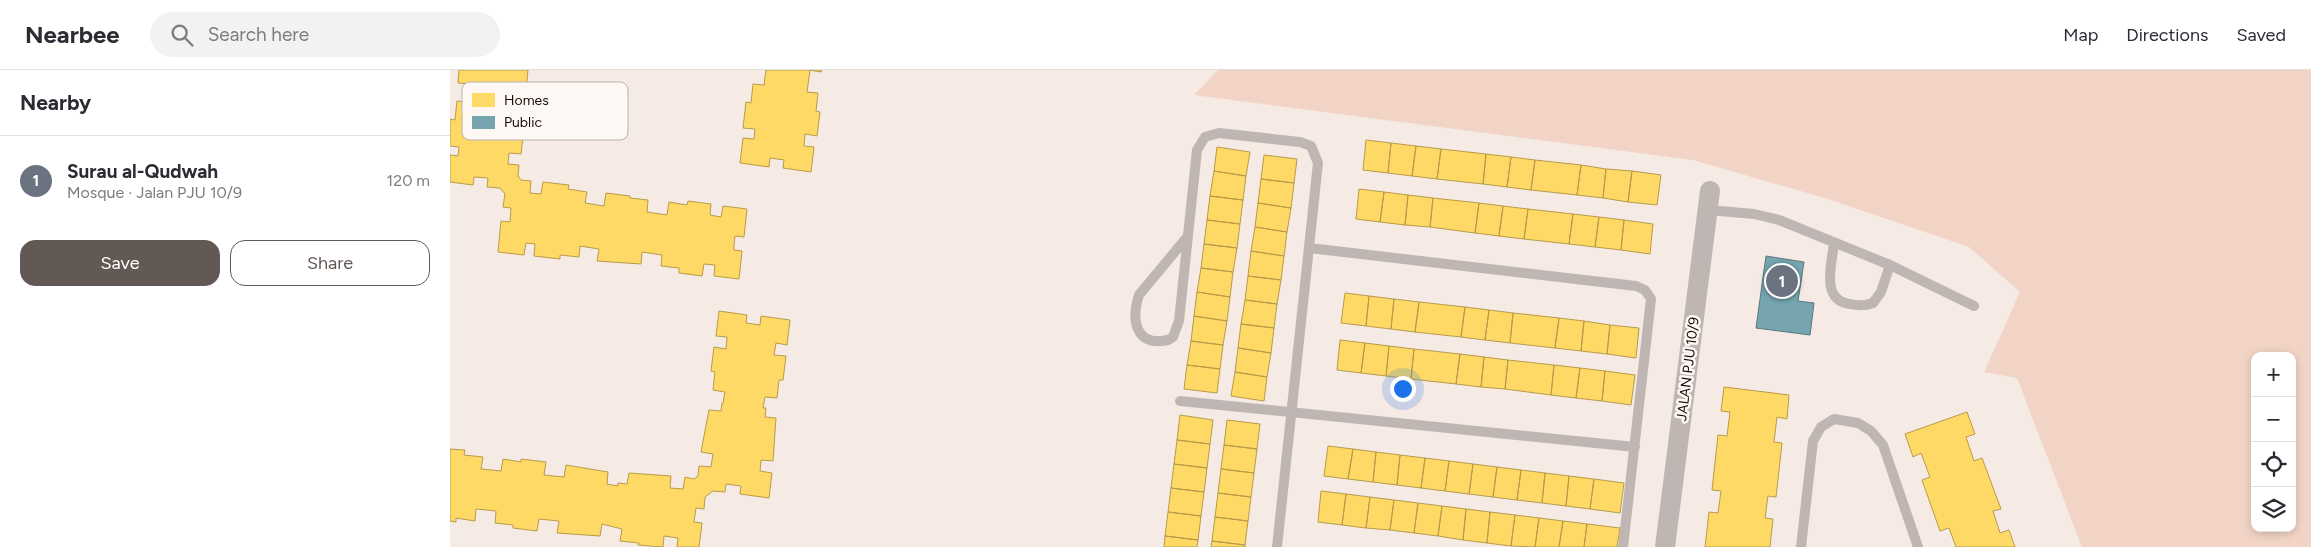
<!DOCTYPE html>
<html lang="en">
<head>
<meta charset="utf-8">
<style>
	body { margin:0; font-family:Figtree,sans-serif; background:#f2f2f3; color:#2b2b33 }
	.controls { position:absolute; right:15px; bottom:15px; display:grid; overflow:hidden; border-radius:10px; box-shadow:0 2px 8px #0003 }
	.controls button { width:45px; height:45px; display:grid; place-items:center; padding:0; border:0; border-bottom:1px solid #e1e1e2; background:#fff; color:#2b2b33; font:25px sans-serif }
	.you { position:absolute; left:952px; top:318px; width:18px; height:18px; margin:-12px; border:4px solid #fff; border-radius:50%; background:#1a73e8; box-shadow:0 0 0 8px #1a73e833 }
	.badge { display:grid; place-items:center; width:32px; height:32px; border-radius:50%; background:#635954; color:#fff; font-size:16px; font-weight:700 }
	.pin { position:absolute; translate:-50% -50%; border:2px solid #fff; box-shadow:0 1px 5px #0006 }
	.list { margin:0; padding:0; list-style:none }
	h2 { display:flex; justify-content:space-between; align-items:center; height:65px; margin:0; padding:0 20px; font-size:21px }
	h2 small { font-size:16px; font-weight:400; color:#7c7c81 }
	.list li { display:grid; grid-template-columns:32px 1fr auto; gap:15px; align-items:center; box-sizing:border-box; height:90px; padding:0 20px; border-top:1px solid #e1e1e2 }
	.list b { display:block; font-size:19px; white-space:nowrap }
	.list p { margin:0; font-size:16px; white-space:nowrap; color:#7c7c81 }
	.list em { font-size:16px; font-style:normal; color:#7c7c81 }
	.actions { display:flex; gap:10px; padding:15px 20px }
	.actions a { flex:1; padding:11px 0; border:1px solid #635954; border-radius:15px; text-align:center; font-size:18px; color:#635954 }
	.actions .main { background:#635954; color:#fff }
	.icon { flex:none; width:28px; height:28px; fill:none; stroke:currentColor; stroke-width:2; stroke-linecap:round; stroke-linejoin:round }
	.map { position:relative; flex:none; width:1861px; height:477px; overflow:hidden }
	header { display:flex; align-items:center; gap:30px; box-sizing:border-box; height:70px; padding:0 25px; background:#fff; border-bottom:1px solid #e1e1e2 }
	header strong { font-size:24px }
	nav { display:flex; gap:28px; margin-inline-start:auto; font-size:18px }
	.search { width:350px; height:45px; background:#f2f2f3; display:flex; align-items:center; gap:12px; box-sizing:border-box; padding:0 18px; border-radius:28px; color:#7c7c81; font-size:19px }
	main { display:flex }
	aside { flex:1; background:#fff }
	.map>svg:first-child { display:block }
	.green { fill:#f2d4c6; fill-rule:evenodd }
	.homes { fill:#ffd966; stroke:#b89b4a }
	.public { fill:#76a5af; stroke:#59777d }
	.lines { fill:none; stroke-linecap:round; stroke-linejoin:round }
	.lane { stroke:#bfb6b3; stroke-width:10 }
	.street { stroke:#bfb6b3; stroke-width:20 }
	.labels { text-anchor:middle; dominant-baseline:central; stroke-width:5; stroke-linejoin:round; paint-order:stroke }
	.street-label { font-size:14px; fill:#140b07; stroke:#fef8f5 }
	.key { fill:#fef8f5; stroke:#b8b1ae; stroke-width:1 }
	.key-label { font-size:14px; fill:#140b07 }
</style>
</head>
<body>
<header>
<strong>Nearbee</strong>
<div class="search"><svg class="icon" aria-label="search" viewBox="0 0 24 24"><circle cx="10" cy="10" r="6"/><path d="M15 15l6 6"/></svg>Search here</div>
<nav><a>Map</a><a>Directions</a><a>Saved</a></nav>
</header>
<main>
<aside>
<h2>Nearby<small></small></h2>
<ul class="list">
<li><span class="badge" style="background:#6b7280">1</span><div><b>Surau al-Qudwah</b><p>Mosque · Jalan PJU 10/9</p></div><em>120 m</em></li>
</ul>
<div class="actions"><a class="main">Save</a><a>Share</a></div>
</aside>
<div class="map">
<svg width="1861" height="477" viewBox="0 0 1861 477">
	<rect width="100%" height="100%" fill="#f5eae4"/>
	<path class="green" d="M768,0H1861V477H1632L1567,308L1534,302L1570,222L1519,177L1378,129L1243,90L744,25ZM1805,286H1842V458H1805Z"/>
	<path class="homes" d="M9,0H78L76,21L63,20L61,38L72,39L70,58H74L71,84L59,83L58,94L69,95L68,106L71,110L81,111L80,123L91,124L93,112L119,115L118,119L137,122L135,133L154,136L156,123L180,126V128L198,130L197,142L217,145L219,132L237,135L238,131L261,134L260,145L271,147L273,136L297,139L294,167L285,166L284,175V180L292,181L289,209L264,206L265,195L254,194L252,206L229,203V198L211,196L212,185L192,182L191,194L147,191L149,179L130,176L129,187L110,185V189L84,186L85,174L76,173L74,185L48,182L51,151L60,152L61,138L53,137L55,124L50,118L37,117L38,108L24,107L23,115L0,112V85L8,86L9,77L0,76V49L5,50L7,31L17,32L19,14L8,13Z
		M316,0H372L371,2L360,0L357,22L368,23L366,41L370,42L367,66L355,64L354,76L364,77L361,102L333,98L334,90L320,88L319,97L290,93L293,68L304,69L305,59L293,58L296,32L301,33L303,14L314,15Z
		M916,70L941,73L938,103L913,100Z
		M941,73L966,76L962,106L938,103Z
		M966,76L991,79L987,109L962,106Z
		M767,77L800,82L796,106L764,101Z
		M991,79L1036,84L1033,114L987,109Z
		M1036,84L1061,87L1057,117L1033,114Z
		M814,85L847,89L844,113L811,109Z
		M1061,87L1085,90L1081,120L1057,117Z
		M1085,90L1131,95L1127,125L1081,120Z
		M1131,95L1156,99L1153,128L1127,125Z
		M1156,99L1182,101L1178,132L1153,128Z
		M764,101L796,106L793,130L760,126Z
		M1182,101L1211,105L1207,135L1178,132Z
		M811,109L844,113L841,138L808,133Z
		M909,119L934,122L930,152L906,149Z
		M934,122L958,125L955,155L930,152Z
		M958,125L983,128L980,157L955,155Z
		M760,126L793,130L790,154L757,150Z
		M983,128L1029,133L1025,163L980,157Z
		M808,133L841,138L837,162L805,157Z
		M1029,133L1053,136L1049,166L1025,163Z
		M1053,136L1078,139L1074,169L1049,166Z
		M1078,139L1123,144L1119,174L1074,169Z
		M1123,144L1149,147L1145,177L1119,174Z
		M1149,147L1174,150L1171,180L1145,177Z
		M757,150L790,154L787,178L754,174Z
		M1174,150L1203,154L1200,184L1171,180Z
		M805,157L837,162L834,186L801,181Z
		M754,174L787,178L783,202L751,198Z
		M801,181L834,186L831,210L798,206Z
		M751,198L783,202L780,227L747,222Z
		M798,206L831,210L827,234L795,230Z
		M747,222L780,227L777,251L744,246Z
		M895,223L919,226L916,256L891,253Z
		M919,226L944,229L941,259L916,256Z
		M944,229L969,232L965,262L941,259Z
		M795,230L827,234L824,258L791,254Z
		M969,232L1015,237L1011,267L965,262Z
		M1015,237L1039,240L1035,270L1011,267Z
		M1039,240L1063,243L1060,273L1035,270Z
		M269,241L297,245L296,253L310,255L311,246L340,250L337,275L326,273L324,285L336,286L333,310H329L327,328L315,327L313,338H316L315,347L326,348L323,391L311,390L310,401L322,403L319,428L290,424L291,416L276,414L275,422L263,421L255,427L254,439L246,438L244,452L252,453L249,477H227L228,468L214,466L213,477L188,475L189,473L170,471L172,459L152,454L150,466L107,463L109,451L89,449L87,461L63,458V455L45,453L46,441L26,439L25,451L6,448V452L0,451V379L15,380L14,385L33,387L31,399L51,401L53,389L71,392V389L96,392L94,405L114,407L116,395L158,402L157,414L168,416V413L177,414L179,403L221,406L220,418L233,419L235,407L244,409L248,406L249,396L261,397L263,384L251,382L259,340L271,341L272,333H273L275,322L263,320L265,302L261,301L264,277L276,279L277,267L266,266Z
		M1063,243L1109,248L1105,278L1060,273Z
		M744,246L777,251L773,275L741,271Z
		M1109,248L1134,251L1131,281L1105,278Z
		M1134,251L1160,255L1157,284L1131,281Z
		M791,254L824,258L821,283L788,278Z
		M1160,255L1189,258L1186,288L1157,284Z
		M890,270L915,273L911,303L887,300Z
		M741,271L773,275L770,299L737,295Z
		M915,273L939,276L936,306L911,303Z
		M939,276L964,279L961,309L936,306Z
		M788,278L821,283L817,307L785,302Z
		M964,279L1010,284L1006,314L961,309Z
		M1010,284L1034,287L1031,317L1006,314Z
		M1034,287L1058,290L1055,319L1031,317Z
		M1058,290L1104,295L1101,325L1055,319Z
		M737,295L770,299L767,323L734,319Z
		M1104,295L1130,298L1126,328L1101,325Z
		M1130,298L1155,301L1152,331L1126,328Z
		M1155,301L1185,305L1181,335L1152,331Z
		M785,302L817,307L814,331L781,326Z
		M1274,317L1339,325L1337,349L1327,347L1324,372L1332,373L1326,427L1318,426L1315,448L1323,449L1320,477H1255L1259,442L1268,443L1271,421L1262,420L1268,365L1277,366L1280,342L1271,341Z
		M1517,342L1525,364L1516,367L1524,391L1532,388L1551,439L1543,441L1550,463L1559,460L1565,477H1506L1499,458L1490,461L1472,410L1480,407L1471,383L1463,387L1455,364Z
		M730,345L763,350L760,374L727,370Z
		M777,350L810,354L807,379L774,375Z
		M727,370L760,374L757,398L724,394Z
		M774,375L807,379L804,403L771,399Z
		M878,376L903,379L898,409L874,406Z
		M903,379L926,382L923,412L898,409Z
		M926,382L950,385L947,415L923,412Z
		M950,385L975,388L971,418L947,415Z
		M975,388L999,391L995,421L971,418Z
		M999,391L1023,394L1019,424L995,421Z
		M724,394L757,398L754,422L721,418Z
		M1023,394L1047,397L1043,427L1019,424Z
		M1047,397L1071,400L1067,430L1043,427Z
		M771,399L804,403L801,427L768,423Z
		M1071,400L1095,403L1092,433L1067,430Z
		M1095,403L1119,406L1116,436L1092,433Z
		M1119,406L1144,409L1140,439L1116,436Z
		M1144,409L1174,413L1170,443L1140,439Z
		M721,418L754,422L751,446L718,442Z
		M871,421L896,424L892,455L868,452Z
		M768,423L801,427L798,451L765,447Z
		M896,424L920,427L916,458L892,455Z
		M920,427L944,430L940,460L916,458Z
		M944,430L968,433L964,463L940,460Z
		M968,433L992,436L988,466L964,463Z
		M992,436L1016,439L1013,470L988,466Z
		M1016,439L1040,442L1037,473L1013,470Z
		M718,442L751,446L748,470L715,466Z
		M1040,442L1065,445L1061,476L1037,473Z
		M1065,445L1089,448L1085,477L1061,476Z
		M765,447L798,451L795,475L762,471Z
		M1089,448L1113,451L1109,477H1085Z
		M1113,451L1137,454L1134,477H1109Z
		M1137,454L1170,458L1167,477H1134Z
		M715,466L748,470L747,477H714Z
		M762,471L795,475V477H761Z"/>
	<path class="public" d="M1316,186L1354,192L1348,231L1364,233L1360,265L1306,258Z"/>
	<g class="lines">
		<path class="lane" d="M1258,140L1304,144L1329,150L1440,195L1524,236
			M738,166L689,225C681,250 685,277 718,270L723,267L729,251L747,80L755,67L769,63L850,72L861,76L868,93L827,477
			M1384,173C1382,194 1370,230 1400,234C1408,236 1415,236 1423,233L1431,222L1440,195
			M859,178L1186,216L1195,220L1201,229L1173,477
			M730,331L1185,377
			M1351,477L1363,371L1371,357L1384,349L1408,353L1421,361L1433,375L1468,477"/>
		<path class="street" d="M1215,477L1260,121"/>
	</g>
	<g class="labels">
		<g class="street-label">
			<text transform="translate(1238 299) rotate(-83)">JALAN PJU 10/9</text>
		</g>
	</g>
	<rect x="12" y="12" width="166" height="58" rx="8" class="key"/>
	<rect x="22" y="23" width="23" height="14" fill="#ffd966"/>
	<rect x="22" y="46" width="23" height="13" fill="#76a5af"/>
	<g class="key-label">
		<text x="54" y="35">Homes</text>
		<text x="54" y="57">Public</text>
	</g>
</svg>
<div class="controls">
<button>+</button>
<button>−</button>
<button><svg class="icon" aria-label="locate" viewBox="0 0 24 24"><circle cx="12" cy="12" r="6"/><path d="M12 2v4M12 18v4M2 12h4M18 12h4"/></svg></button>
<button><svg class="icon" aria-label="layers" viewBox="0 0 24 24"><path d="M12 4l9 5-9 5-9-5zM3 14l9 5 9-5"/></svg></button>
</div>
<div class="you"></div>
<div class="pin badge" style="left:1332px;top:211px;background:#6b7280">1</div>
</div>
</main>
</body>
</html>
